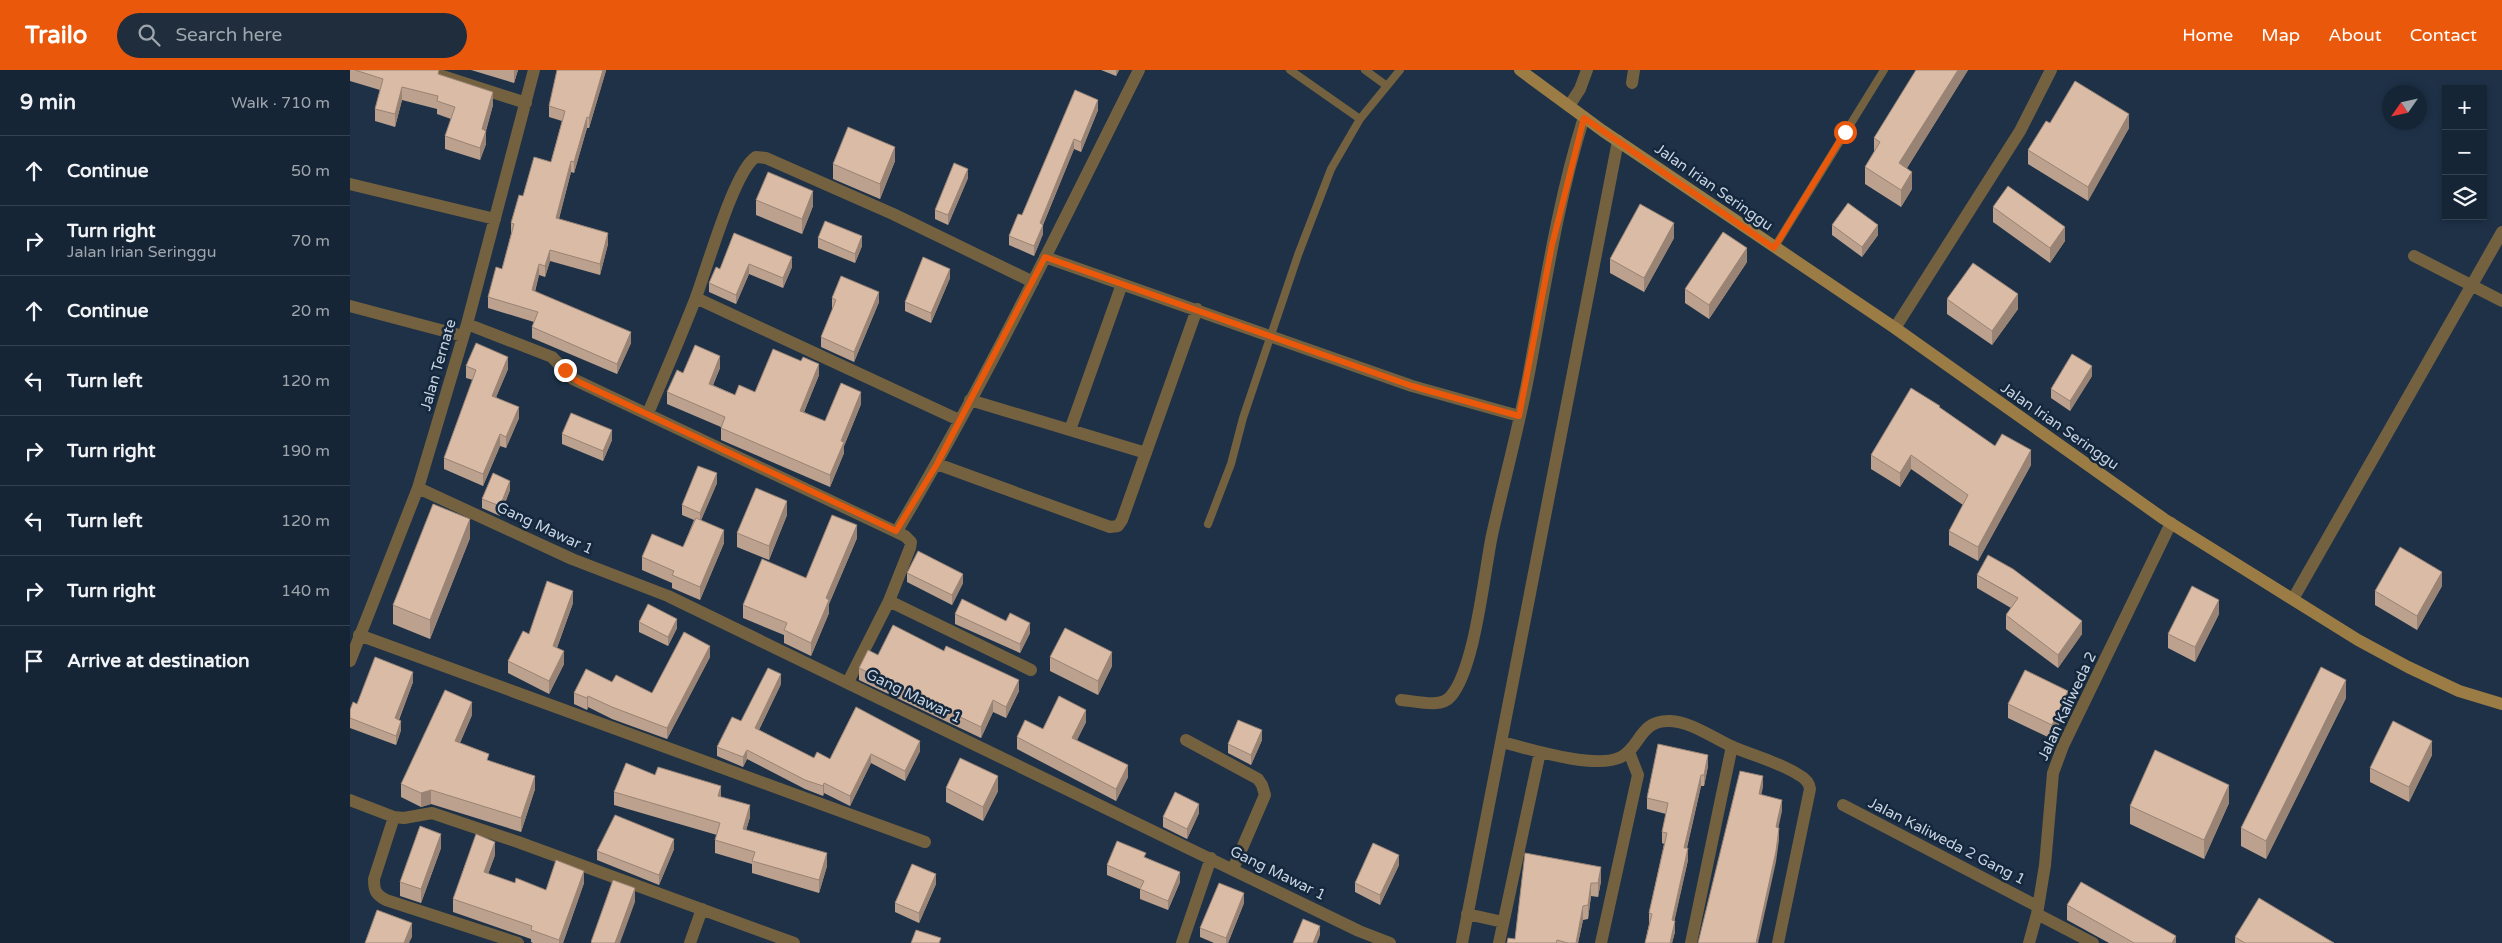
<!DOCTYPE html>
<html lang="en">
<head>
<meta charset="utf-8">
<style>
	body { margin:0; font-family:"Varela Round",sans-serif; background:#1f2d3d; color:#f1f3f6 }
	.controls { position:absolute; right:15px; top:15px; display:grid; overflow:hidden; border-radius:0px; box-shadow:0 2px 8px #0003 }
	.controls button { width:45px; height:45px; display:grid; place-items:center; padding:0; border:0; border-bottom:1px solid #354250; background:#162535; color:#f1f3f6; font:25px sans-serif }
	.compass { position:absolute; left:2032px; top:15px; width:45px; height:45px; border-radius:50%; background:#162535; box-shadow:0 2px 8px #0003; rotate:236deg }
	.stop { position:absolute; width:15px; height:15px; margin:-11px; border:4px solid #ea580c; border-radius:50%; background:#fff }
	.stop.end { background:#ea580c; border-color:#fff; box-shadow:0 1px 5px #0008 }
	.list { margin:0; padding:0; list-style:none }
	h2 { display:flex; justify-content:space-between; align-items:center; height:65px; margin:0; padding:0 20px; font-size:21px }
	h2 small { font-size:16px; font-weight:400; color:#9ea5ad }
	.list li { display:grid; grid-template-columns:32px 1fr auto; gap:15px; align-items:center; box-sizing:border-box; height:70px; padding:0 20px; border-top:1px solid #354250 }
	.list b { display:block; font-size:19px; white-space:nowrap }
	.list p { margin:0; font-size:16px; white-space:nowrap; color:#9ea5ad }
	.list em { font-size:16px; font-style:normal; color:#9ea5ad }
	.icon { flex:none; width:28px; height:28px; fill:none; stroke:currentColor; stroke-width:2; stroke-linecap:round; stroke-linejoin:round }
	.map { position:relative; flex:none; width:2152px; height:873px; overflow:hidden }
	header { display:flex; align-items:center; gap:30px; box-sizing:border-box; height:70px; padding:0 25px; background:#ea580c; color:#fff }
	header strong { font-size:24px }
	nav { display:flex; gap:28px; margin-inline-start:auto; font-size:18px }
	.search { width:350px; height:45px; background:#1f2d3d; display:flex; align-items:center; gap:12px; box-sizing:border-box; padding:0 18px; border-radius:28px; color:#9ea5ad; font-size:19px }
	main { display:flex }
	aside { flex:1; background:#162535 }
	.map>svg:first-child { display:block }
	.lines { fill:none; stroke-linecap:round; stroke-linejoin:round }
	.lane { stroke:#74613f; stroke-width:8 }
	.street { stroke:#74613f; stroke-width:12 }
	.secondary { stroke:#9a7c44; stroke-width:12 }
	.wall { fill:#bba18e }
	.shaded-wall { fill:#998374 }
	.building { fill:#dabba5; stroke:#998374 }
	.route { stroke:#ea580c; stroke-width:6 }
	.labels { text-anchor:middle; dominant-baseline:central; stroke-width:5; stroke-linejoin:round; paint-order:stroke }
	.street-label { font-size:15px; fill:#c7d3e1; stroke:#14273c }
</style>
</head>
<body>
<header>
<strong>Trailo</strong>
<div class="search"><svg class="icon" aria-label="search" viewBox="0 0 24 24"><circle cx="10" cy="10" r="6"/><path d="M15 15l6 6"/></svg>Search here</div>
<nav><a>Home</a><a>Map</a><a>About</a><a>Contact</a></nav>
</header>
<main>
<aside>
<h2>9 min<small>Walk · 710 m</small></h2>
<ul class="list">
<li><svg class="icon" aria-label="ahead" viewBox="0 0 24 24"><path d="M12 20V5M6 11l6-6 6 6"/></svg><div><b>Continue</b></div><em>50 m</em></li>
<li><svg class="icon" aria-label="right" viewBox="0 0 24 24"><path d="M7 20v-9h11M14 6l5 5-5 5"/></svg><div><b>Turn right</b><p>Jalan Irian Seringgu</p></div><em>70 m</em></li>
<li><svg class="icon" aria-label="ahead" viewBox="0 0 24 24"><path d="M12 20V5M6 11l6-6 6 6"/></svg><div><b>Continue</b></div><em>20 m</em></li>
<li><svg class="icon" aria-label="left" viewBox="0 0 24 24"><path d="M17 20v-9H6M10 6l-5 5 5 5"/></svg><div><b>Turn left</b></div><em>120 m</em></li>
<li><svg class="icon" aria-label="right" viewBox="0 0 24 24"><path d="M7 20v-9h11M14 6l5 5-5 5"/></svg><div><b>Turn right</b></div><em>190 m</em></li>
<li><svg class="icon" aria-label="left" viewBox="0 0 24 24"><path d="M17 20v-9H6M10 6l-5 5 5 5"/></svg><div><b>Turn left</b></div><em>120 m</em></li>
<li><svg class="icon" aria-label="right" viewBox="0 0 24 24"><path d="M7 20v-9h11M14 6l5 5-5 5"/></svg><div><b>Turn right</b></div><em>140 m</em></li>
<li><svg class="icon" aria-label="arrive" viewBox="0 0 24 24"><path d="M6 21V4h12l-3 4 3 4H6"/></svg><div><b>Arrive at destination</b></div></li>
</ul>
</aside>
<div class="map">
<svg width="2152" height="873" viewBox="0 0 2152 873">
	<rect width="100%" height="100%" fill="#1e3147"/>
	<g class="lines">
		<path class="lane" d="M940,0L1010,49
			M1015,0L1037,16
			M1424,178L1534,0
			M858,454L881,394L893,348L948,185L981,99L1010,49L1050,0"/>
		<path class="street" d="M74,0L176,33
			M1282,13L1284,0
			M1219,36L1230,19L1237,0
			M0,114L145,149
			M2064,186L2152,231
			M695,187L1062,316L1169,346
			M346,228L609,350
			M0,236L113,266
			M117,254L202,287L223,309L555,466L561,472L560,478L539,531L498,612
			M1545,258L1670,61L1701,0
			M620,330L796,383
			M298,343C314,306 330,268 345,230C356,202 384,100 406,87L416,88L543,144L683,212
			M720,360L772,214
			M587,394L760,457L768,456L772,450L847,239
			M68,418L222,489L318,526L1009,861L1040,873
			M547,461C636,312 711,155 789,0
			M1943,529L2152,162
			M539,531L681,600
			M9,565L575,772
			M0,591L68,418L117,254L184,0
			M1051,630C1066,631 1091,639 1101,626C1125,598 1134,504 1142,465C1154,411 1169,357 1179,303C1195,217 1208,130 1234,47
			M836,670L908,709L912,715L915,725L883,799
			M1152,672C1179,679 1246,700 1271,687C1291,677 1289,650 1320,651C1342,652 1363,668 1383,677C1404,686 1429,692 1449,705C1455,708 1459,712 1460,719L1428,873
			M0,730L44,747L54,748L82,743L168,772L444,873
			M1493,735L1687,836
			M44,747L24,809C24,820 25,824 36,830L168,873
			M1117,844L1153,852
			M1687,844L1743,873
			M340,873L352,839
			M832,873L861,788
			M1112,873L1268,71
			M1149,873L1190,682
			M1251,873L1288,705L1279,682
			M1341,873L1382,676
			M1679,873L1687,844L1695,795L1703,703L1713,676L1821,453"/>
		<path class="secondary" d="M1170,0L1253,61L1545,258L1814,449L2008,570L2058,597L2109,621L2152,634"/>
	</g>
	<path class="wall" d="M0,0H88L89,5L143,35L136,61V74L130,90L95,79V66L101,49L87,44V39L52,30L45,57L25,51V39L30,20L0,11Z
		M121,0H168L164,13Z
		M256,0L239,58H237L224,103L221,102L209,149L258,174L250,205L200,191L195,207L189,205L185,222L281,273L267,304L182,268V257L184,252L138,238V227L152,199L161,164V153L173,126L201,92L212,51L199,47V36Z
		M751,0H769L766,6Z
		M1566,0H1618L1557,98L1562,119L1551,137L1515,114V97L1524,82V68Z
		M725,20L748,40L731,82L724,79L693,155V164L684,186L659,175V166L672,145Z
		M1700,53L1779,58L1738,131L1678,94V80Z
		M545,91L530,129L483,109V94Z
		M618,108L598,155L585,149V140Z
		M406,130L463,136L452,164L406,145Z
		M1643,137L1715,171L1700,193L1643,152Z
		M1482,155L1528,165L1512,187L1482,165Z
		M384,163L442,197L433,218L399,204L386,234L359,222V213L370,199Z
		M468,168L512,176L505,193L468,178Z
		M1324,168L1294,222L1260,203V189Z
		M1397,192L1359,249L1335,233V219Z
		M600,208L581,253L555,241V232Z
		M482,228L529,232L504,292L471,277V267L483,238H482Z
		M1597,229L1668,239L1642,275L1597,244Z
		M116,296L158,299L146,327L169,348L156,378L150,376L133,416L94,399V388L123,310L116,308Z
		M370,298L363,315L385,325L405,322L469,305L454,342L475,351L511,334L494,376V383L480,417L371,370V357L317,334V322L333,303Z
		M1742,306L1720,341L1701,328V319Z
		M1590,338L1645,376L1681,395L1628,491L1599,475V461L1613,435L1561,399L1550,417L1521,399V385Z
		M212,364L262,370L253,391L212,374Z
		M367,413L351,450L374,473L350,530L322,518V513L292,500V487L333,477L344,450L332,445V435Z
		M160,420L150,446L132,438V429Z
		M437,445L419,490L387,477V463Z
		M120,468L80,569L43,554V535Z
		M507,468L479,534V543L461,586L434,573V565L393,548V535L456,508Z
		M557,503L613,513L602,535L557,512Z
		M1627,505L1732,564L1708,598L1656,559V545L1661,538L1627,518Z
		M2092,516L2067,560L2025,535V521Z
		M223,533L207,578L214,594L199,624L158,603V591L179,564Z
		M605,544L680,563L670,583L605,554Z
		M1869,544L1845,592L1818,578V564Z
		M289,552L327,558L318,576L289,562Z
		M528,585L669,621L656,648L643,642L631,668L509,610V598Z
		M360,587L317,669L262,649L238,637L237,640L224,634V623L262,612L302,623Z
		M700,587L762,596L748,625L700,601Z
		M63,612L49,650L51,660L46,675L0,658V640L7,634Z
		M431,614L409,660L464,688L480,689L506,637L570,681L555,711L521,693L500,736L474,723L473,726L455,719L397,689L393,697L367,686V677L391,651Z
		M1996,628L1916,789L1891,776V758Z
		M1658,634L1718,636L1702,669L1658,648Z
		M122,645L110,673L185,719L171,762L81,734L71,737L51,727V714Z
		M736,652L727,670L778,707L766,731L667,679V667L693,659Z
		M912,670L901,695L878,683V674Z
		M2082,685L2059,732L2020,712V698Z
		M1358,696L1354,716H1351L1337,778L1338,790L1324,851L1325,862L1322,873H1295L1299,854V843L1314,774L1312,773V762L1316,744L1297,739V728Z
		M305,705L371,727L400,747L396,760L477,796L469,823L402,803V794L365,783V770L367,765L264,735V722Z
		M596,718L648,721L633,751L596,732Z
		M1879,733L1854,789L1780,754V736Z
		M849,743L837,769L813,757V747Z
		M91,778L71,833L50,826V812Z
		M324,779L309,815L247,790V781Z
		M1175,783L1251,811L1248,827L1241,826L1238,849L1233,850L1228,873H1157L1165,869Z
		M145,785L138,804L165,813L196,820L234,813L213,873H183L181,872V869L103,842V829Z
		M796,788L830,812L818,840L790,829V819L757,805V795Z
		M1049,795L1030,835L1005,822V813Z
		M586,814L569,853L545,842V833Z
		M894,833L878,873H864L850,867V858Z
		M1717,835L1826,873H1759L1717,850Z
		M1885,867L1984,873H1885Z"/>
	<path class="shaded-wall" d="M164,0H168L164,13Z
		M253,0H256V1L239,58V48Z
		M766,0H769L766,6Z
		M1608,0H1618L1549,111V93Z
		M52,17V30L45,57V44Z
		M143,22V35L133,70L136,61V74L130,90V78L132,59Z
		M748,30V40L731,82V72Z
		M1779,44V58L1738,131V117Z
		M237,47V58L224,103V92Z
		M724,69V79L690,162L693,155V164L684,186V176L690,153Z
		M545,77V91L530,129V114Z
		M221,91V102L206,159V148Z
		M618,99V108L598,155V145Z
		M1562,102V119L1551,137V120Z
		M463,121V136L452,164V149Z
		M1324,153V168L1294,222V208Z
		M1528,155V165L1512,187V177Z
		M1715,157V171L1700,193V178Z
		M258,163V174L250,205V194Z
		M512,166V176L505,193V184Z
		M1397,178V192L1359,249V235Z
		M200,180V191L195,207V196Z
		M442,187V197L433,218V208Z
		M189,194V205L182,231V220Z
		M399,194V204L386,234V225Z
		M600,199V208L581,253V243Z
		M529,222V232L504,292V282Z
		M1668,224V239L1642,275V261Z
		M281,262V273L267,304V294Z
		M370,286V298L359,325V314Z
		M158,287V299L142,337V326Z
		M469,294V305L450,352V341Z
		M1742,296V306L1720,341V331Z
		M511,322V334L494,376V383L480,417V405L491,371Z
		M169,337V348L156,378V367Z
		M262,360V370L253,391V381Z
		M150,364V376L133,416V404Z
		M1681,380V395L1628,491V477Z
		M1561,385V399L1550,417V403Z
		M367,403V413L350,453V443Z
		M160,411V420L150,446V436Z
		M437,431V445L419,490V476Z
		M120,449V468L80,569V550Z
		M507,455V468L479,534V543L461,586V573L476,528Z
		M374,460V473L350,530V517Z
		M2092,502V516L2067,560V546Z
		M613,504V513L602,535V525Z
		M223,521V533L203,588V576Z
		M1869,530V544L1845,592V577Z
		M327,549V558L318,576V567Z
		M1732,551V564L1708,598V585Z
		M680,553V563L670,583V574Z
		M360,576V587L317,669V658Z
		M214,581V594L199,624V611Z
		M762,582V596L748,625V611Z
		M63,602V612L45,658V648Z
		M431,604V614L405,668V658Z
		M669,610V621L656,648V637Z
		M1996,610V628L1916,789V771Z
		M1718,621V636L1702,669V655Z
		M238,626V637L237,640V628Z
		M643,630V642L631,668V657Z
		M122,632V645L105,684V671Z
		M736,640V652L722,680V668Z
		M51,651V660L46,675V666Z
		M912,660V670L901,695V685Z
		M570,671V681L555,711V701Z
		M2082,671V685L2059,732V717Z
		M397,680V689L393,697V687Z
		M521,684V693L500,736V726Z
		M1358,685V696L1354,716V705Z
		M778,695V707L766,731V719Z
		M1351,705V716L1334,789V778Z
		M185,706V719L171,762V748Z
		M648,706V721L633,751V737Z
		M1413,706V717L1409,736V724Z
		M474,713V723L473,726V716Z
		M1879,715V733L1854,789V770Z
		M371,716V729L368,726Z
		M81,720V734L71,737V723Z
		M1432,730V741L1426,769V757Z
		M849,734V743L837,769V759Z
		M400,735V747L393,771V759Z
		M1429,758V770L1426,792L1408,873H1406Z
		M91,764V778L71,833V819Z
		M324,769V779L309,815V805Z
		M145,772V785L134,815V802Z
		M1338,778V790L1322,862V850Z
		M477,783V796L469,823V810Z
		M1049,785V795L1030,835V825Z
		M1251,797V811L1248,827V813Z
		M234,801V813L213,873H209V870Z
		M830,802V812L818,840V831Z
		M586,804V814L569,853V843Z
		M1241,813V826L1238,849V835Z
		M285,818V832L270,873H265Z
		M894,823V833L878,873H876V868Z
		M1233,836V850L1228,873H1226Z
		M1325,851V862L1322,873H1320Z
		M62,853V867L59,873H54Z
		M970,856V865L967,873H963Z
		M1826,866V873H1822Z"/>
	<path class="building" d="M5,0H89L88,4L143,22L132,59L136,61L130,78L95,66L105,37L87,31L88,26L52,17L45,44L25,39L33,9Z
		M207,0H253L239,48L237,47L224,92L221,91L206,148L258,163L250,194L200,180L195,196L189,194L182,220L281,262L267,294L182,257L188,242L138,227L146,197L152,199L164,154L161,153L169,125L173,126L184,87L201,92L215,41L199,36Z
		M1566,0H1608L1549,93L1562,102L1551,120L1515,97L1530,72L1524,68Z
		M1725,11L1779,44L1738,117L1678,80L1696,51L1700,53Z
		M725,20L748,30L731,72L724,69L690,153L693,155L684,176L659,166L668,144L672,145Z
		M498,57L545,77L530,114L483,94Z
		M604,93L618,99L598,145L585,140Z
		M418,102L463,121L452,149L406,130Z
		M1658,116L1715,157L1700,178L1643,137Z
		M1498,133L1528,155L1512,177L1482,155Z
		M1290,134L1324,153L1294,208L1260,189Z
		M475,151L512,166L505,184L468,168Z
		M1373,162L1397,178L1359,235L1335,219Z
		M384,163L442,187L433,208L399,194L386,225L359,213L366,197L370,199Z
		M573,187L600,199L581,243L555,232Z
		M1623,193L1668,224L1642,261L1597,229Z
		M491,206L529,222L504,282L471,267L486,230L482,228Z
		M126,273L158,287L142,326L169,337L156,367L150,364L133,404L94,388L126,300L116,296Z
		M345,275L370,286L359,314L385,325L389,315L405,322L423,279L451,291L453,287L469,294L450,341L475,351L491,313L511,322L491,371L494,372L480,405L371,358L375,347L317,322L327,300L333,303Z
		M1722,284L1742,296L1720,331L1701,319Z
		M1561,318L1590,336L1589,337L1645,376L1652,364L1681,380L1628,477L1599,461L1618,425L1561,385L1550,403L1521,385Z
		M221,343L262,360L253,381L212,364Z
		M348,396L367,403L350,443L332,435Z
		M143,403L160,411L150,436L132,429Z
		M406,418L437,431L419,476L387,463Z
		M83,434L120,449L80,550L43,535Z
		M482,445L507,455L476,528L479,530L461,573L434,560L437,553L393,535L412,489L456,508Z
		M346,448L374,460L350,517L322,505L324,501L292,487L302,464L333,477Z
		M2050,477L2092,502L2067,546L2025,521Z
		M568,481L613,504L602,525L557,503Z
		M1638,485L1663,499L1732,551L1708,585L1656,545L1668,528L1627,505Z
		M197,511L223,521L203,576L214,581L199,611L158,591L173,561L179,564Z
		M1842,516L1869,530L1845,577L1818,564Z
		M612,529L656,551L660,543L680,553L670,574L605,544Z
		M298,534L327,549L318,567L289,552Z
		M543,555L594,581L596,576L669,610L656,637L643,630L631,657L509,598L518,580L528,585Z
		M715,558L762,582L748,611L700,587Z
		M334,562L360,576L317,658L262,637L238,626L237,628L224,623L236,599L262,612L266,605L302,623Z
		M25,587L63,602L45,648L51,651L46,666L0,648V640L3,632L7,634Z
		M1971,597L1996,610L1916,771L1891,758Z
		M418,598L431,604L405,658L464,688L467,682L480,689L506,637L570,671L555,701L521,684L500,726L474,713L473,716L455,710L397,680L393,687L367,677L382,647L391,651Z
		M1675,600L1718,621L1702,655L1658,634Z
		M95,620L122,632L105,671L139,684L137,690L185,706L171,748L81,720L71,723L51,714Z
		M709,626L736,640L722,668L778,695L766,719L667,667L675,650L693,659Z
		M888,650L912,660L901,685L878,674Z
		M2043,651L2082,671L2059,717L2020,698Z
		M1308,674L1358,685L1354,705H1351L1334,778H1338L1322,850L1325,851L1320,873H1295L1302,844L1299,843L1317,763L1312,762L1318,733L1297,728Z
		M1805,680L1879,715L1854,770L1780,736Z
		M610,688L648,706L633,737L596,718Z
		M276,693L305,705L308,697L371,716L368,726L400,735L393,759L477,783L469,810L402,791L405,782L365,770L370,753L264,722Z
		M1390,701L1413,706L1409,724L1432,730L1426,757L1429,758L1426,781L1406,873H1348Z
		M825,722L849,734L837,759L813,747Z
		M265,745L324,769L309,805L247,781Z
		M70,756L91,764L71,819L50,812Z
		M126,764L145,772L134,802L165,813L166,808L196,820L206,790L234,801L209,870L181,860L182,856L103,829Z
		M767,771L796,783L794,787L830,802L818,831L790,819L794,811L757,795Z
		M1023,773L1049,785L1030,825L1005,813Z
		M1175,783L1251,797L1248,813H1241L1238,835L1233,836L1226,873H1218L1207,870L1206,873H1157L1158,868L1165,869Z
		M562,794L586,804L569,843L545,833Z
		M263,810L285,818L265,873H242L241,872Z
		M1731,812L1826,866L1822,873H1784L1717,835Z
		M869,813L894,823L876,868L850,858Z
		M1909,828L1984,873H1895L1885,867Z
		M27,840L62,853L54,873H15Z
		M953,849L970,856L963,873H943Z
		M566,860L591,868L589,873H561Z"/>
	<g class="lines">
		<path class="route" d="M215,300L221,307L231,313L546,461L587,394L695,187L1062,316L1169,346L1202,175L1234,48L1424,178L1495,62"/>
	</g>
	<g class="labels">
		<g class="street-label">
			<text transform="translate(1364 117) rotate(35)">Jalan Irian Seringgu</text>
			<text transform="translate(88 295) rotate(-74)">Jalan Ternate</text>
			<text transform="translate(1710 356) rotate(35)">Jalan Irian Seringgu</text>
			<text transform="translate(195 458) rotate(25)">Gang Mawar 1</text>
			<text transform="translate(564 626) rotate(26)">Gang Mawar 1</text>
			<text transform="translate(1717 636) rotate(-65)">Jalan Kaliweda 2</text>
			<text transform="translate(1597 771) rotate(27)">Jalan Kaliweda 2 Gang 1</text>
			<text transform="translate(928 803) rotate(26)">Gang Mawar 1</text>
		</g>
	</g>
</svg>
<div class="controls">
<button>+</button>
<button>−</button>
<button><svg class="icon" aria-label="layers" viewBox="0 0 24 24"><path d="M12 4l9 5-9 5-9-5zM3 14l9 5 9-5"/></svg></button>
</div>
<svg class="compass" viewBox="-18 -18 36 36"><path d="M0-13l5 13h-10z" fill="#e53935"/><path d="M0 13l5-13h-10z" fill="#9ea5ad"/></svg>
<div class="stop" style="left:1495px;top:62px"></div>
<div class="stop end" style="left:215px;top:300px"></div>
</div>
</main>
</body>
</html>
